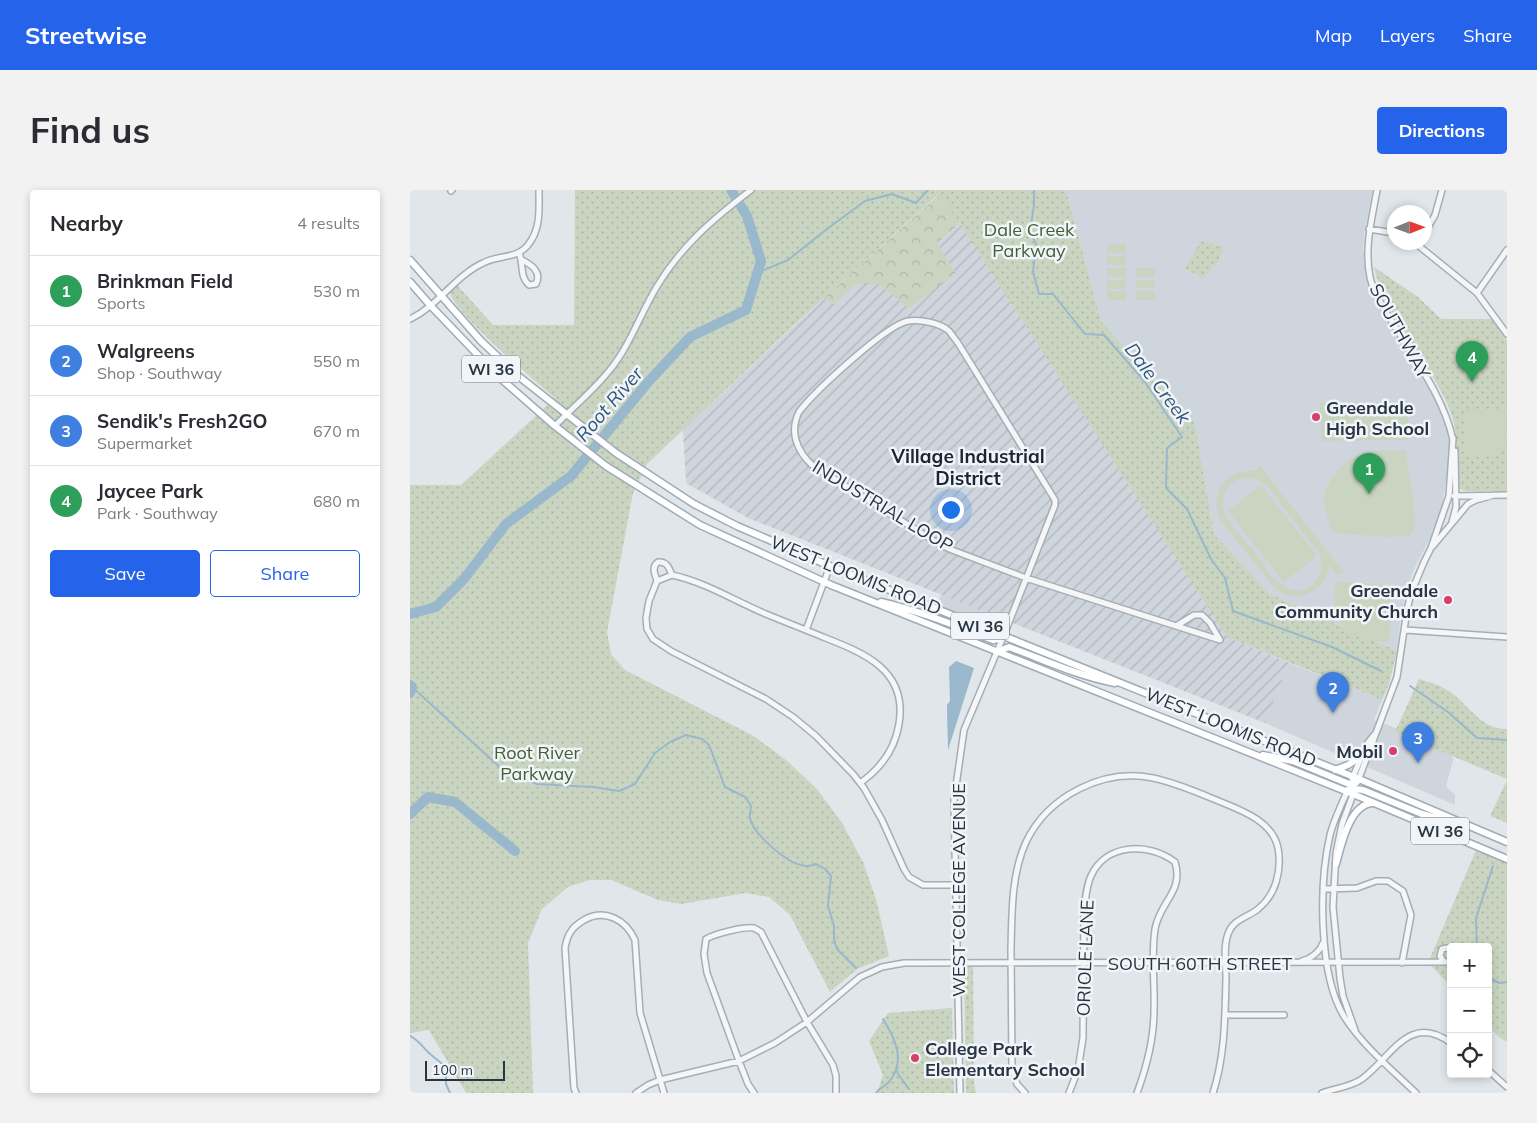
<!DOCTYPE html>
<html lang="en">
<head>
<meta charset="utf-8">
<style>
	body { margin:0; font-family:Mulish,sans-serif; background:#f2f2f3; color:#2b2b33 }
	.controls { position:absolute; right:15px; bottom:15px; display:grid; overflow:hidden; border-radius:5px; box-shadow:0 2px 8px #0003 }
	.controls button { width:45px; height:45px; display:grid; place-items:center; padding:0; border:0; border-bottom:1px solid #e1e1e2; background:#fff; color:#2b2b33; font:25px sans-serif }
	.compass { position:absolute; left:977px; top:15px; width:45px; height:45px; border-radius:50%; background:#fff; box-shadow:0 2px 8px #0003; rotate:89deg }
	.scale { position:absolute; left:15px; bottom:12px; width:80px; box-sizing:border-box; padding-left:5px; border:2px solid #283543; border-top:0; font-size:14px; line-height:18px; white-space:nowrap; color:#283543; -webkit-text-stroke:4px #f1f4f8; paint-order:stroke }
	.you { position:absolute; left:540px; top:319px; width:18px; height:18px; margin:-12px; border:4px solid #fff; border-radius:50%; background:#1a73e8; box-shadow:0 0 0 8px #1a73e833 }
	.badge { display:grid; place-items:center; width:32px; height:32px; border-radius:50%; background:#2563eb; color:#fff; font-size:16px; font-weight:700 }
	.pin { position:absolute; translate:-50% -41px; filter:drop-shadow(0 1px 2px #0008) }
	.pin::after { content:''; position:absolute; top:26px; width:18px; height:15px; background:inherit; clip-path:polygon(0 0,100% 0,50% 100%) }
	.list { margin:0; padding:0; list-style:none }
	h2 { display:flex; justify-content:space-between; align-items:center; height:65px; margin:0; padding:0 20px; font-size:21px }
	h2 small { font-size:16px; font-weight:400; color:#7c7c81 }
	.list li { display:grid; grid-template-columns:32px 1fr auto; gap:15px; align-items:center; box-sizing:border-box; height:70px; padding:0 20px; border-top:1px solid #e1e1e2 }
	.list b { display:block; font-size:19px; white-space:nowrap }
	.list p { margin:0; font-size:16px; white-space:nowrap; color:#7c7c81 }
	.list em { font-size:16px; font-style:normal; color:#7c7c81 }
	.actions { display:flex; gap:10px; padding:15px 20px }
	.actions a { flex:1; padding:11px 0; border:1px solid #2563eb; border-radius:5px; text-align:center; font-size:18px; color:#2563eb }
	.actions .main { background:#2563eb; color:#fff }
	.icon { flex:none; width:28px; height:28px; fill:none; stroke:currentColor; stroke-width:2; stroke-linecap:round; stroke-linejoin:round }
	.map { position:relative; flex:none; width:1097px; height:903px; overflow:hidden; border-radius:5px }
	header { display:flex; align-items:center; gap:30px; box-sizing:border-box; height:70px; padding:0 25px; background:#2563eb; color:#fff }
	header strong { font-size:24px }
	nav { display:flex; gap:28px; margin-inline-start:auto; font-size:18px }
	.intro { display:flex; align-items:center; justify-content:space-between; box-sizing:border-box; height:120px; padding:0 30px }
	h1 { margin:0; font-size:35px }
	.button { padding:12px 22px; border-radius:5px; background:#2563eb; color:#fff; font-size:18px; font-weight:700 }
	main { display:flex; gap:30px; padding:0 30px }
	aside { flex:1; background:#fff; border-radius:5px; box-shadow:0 2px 8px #0003 }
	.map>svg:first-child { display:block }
	.built { fill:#cfd5dc }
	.industrial { fill:url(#industrial-furrows) }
	.forest { fill:url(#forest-crowns) }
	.park { fill:url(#park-dots) }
	.pitch { fill:#c9d5c1; fill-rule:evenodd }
	.water { fill:#9ab8cc }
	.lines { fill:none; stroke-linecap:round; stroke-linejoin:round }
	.stream { stroke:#9ab8cc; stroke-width:2 }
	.river { stroke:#9ab8cc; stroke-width:10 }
	.minor-casing { stroke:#a6adb5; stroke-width:8 }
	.major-casing { stroke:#9fabb7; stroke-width:9 }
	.minor { stroke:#f4f6f8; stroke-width:5 }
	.major { stroke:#fff; stroke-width:6 }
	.poi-dot { fill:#d54068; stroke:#f1f4f8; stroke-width:2 }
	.labels { text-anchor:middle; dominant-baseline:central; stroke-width:5; stroke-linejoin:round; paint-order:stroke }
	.shield { fill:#f1f4f8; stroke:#646e79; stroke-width:1 }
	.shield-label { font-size:16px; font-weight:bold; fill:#283543 }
	.park-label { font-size:18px; fill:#425f35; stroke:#f1f4f8 }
	.street-label { font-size:18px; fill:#283543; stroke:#f1f4f8 }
	.poi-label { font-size:18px; font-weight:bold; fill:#283543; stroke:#f1f4f8; text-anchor:start }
	.water-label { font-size:19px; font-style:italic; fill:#305979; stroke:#f1f4f8 }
	.neighbourhood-label { font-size:19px; font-weight:bold; fill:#1a2634; stroke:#f1f4f8 }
</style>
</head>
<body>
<header>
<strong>Streetwise</strong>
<nav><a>Map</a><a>Layers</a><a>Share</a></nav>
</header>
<div class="intro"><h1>Find us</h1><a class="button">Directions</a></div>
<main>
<aside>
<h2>Nearby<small>4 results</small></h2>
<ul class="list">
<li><span class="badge" style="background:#2e9e5b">1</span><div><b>Brinkman Field</b><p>Sports</p></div><em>530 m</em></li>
<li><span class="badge" style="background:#3f7fe0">2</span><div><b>Walgreens</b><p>Shop · Southway</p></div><em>550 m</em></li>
<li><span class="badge" style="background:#3f7fe0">3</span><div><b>Sendik's Fresh2GO</b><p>Supermarket</p></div><em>670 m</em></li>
<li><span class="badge" style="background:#2e9e5b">4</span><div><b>Jaycee Park</b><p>Park · Southway</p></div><em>680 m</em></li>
</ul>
<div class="actions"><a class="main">Save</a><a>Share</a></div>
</aside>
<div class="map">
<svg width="1097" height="903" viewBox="0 0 1097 903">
	<defs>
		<pattern id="industrial-furrows" width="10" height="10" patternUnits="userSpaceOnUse" patternTransform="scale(1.25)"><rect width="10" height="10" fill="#cfd5dc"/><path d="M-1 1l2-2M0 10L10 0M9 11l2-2" fill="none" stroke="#b2b7be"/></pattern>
		<pattern id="forest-crowns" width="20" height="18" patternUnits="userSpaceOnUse" patternTransform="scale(1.25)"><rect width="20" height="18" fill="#c9d5c1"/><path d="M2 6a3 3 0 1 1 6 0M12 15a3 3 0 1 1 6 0" fill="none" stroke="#adb7a7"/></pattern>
		<pattern id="park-dots" width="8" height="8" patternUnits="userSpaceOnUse" patternTransform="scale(1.25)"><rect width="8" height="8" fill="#c9d5c1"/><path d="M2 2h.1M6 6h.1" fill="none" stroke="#adb7a7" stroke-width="1.8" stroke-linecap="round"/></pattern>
	</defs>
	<rect width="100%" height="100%" fill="#e1e6ea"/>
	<path class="built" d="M656,0H963L955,39L953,58L959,94L971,121L1023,205L1037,239L1040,257L1039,273L1032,316L1026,337L1005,377L998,396L991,423L987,461L860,404L804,344L785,234L691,131Z
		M550,363L616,388L594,445L525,418Z
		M879,473L972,510L964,530L1040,558L1043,571L1036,596L1045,605V615L855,533Z"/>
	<path class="industrial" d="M550,33L817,447L879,473L855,533L338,328L276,293L273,240L413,109L425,114L447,94H469L545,84L527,53Z"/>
	<path class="forest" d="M531,3L550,33L527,53L546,84L498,118L469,94H447L425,114L413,109Z"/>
	<path class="park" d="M165,0H656L691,131L785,234L804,344L860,404L987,461L979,494L972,510L817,447L530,3L383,136L237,274L223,303L197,442L201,464L215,480L342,545L376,570L407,599L432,633L453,672L466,709L479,766L447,779L420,802L380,725L359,707L336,703L271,714L248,710L201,690H179L158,697L132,719L118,753L123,903H56L19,840L0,843V295H51L145,208C127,193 41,120 40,102L47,95L83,135H164Z
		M791,51L813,56L809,70L794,88L775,79Z
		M964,77L1008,107L1031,129H1083L1097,151V301H1054L1049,298C1045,271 1050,244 1039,218C1019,169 975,129 964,77Z
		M1009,489C1019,492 1030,495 1039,501C1058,514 1071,540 1097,539V589L985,542Z
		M1097,590V633L1080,626Z
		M1066,660L1097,672V852L1090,848L1078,836V757H1041V796L1018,773Z
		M558,776H563L564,893L566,903H556L554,780Z
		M542,818L544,903H467L473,885L459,851L478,823Z"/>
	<path class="pitch" d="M716,54V63H697V55Z
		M697,66H716V75H697Z
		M697,78H716V87H697Z
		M726,78H745V87H726Z
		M697,90H716V98L697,99Z
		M726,90H745V98H726Z
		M697,101H716V110H697Z
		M726,101H745V110H726Z
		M998,212V250L911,251L910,213Z
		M1095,219L1097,249L1084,267H1057L1054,225L1058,220Z
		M996,260L1004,319L1005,340L999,346L978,347L923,343C920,333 914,319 914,309C917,286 939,265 961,262C972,260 985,261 996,260Z
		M850,276L933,381L927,385L919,375C917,402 886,416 865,398L812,332C797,307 815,278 845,281ZM837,288L847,289L857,296L909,363C918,386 897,411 874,396C861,389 852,372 844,361C831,345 805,324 815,302C819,293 828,289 837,288Z
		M851,295L907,366L874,392L818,321Z
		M926,392L978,395L983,401L979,452C938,451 919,435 926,392Z"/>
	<path class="water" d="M546,471L564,478L538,560L537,521V515L540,511L539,477Z"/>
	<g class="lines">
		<path class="stream" d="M624,0V15L620,42L631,64L625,63L623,82L629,104H643L675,144L694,145L735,192L772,247L757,258L756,298L777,319L801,369L815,388L823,421L922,457L971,481
			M347,83L378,70L417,39L455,11L482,4L506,13L518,0
			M1000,496L1038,522L1067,548L1097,550
			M2,497L93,580L127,594L183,597L209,601L225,594L245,563L260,552L276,545L292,549L299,555L315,597L335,607L341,616C341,620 339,625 340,628C343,644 376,672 391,675C397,677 401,676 406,674L415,679L421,686L418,716L424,736V750L427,759L446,778
			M1067,757L1066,728L1083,676
			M1078,787L1089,793L1097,792
			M0,846C8,850 12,856 18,862C24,868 31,872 36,878V894L40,903
			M486,878L488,884L499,899
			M466,903C469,898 474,897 478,893C497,872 485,848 473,829"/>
		<path class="river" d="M0,424L26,417L54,389L96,334L161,286L239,191L280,147L336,120L351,71L337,26L321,0
			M0,495L2,497L0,503
			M0,624L18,607L45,612L105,661"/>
		<g class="minor-casing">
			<path id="minor" d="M967,0C962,28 954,58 960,87C964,105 975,120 984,135C1006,171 1034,208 1043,250
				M41,1L42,0
				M959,39L984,43
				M1014,44L1025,25L1032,0
				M1004,52L1067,103L1097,144
				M109,63C114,74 109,86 119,95L126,94C132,82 122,75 112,70
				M1067,103L1097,60
				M0,129C28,116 45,86 73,73C88,65 107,69 118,55C131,39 129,20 129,0
				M145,236C162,218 183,201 199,181C219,157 230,125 246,98C271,56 303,29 341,0
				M1044,306L1097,305
				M1042,332L1046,317L1045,261
				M1023,356L1058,314L1066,310L1084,305
				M262,385L247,391L239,411L236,428L237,439L243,449L261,461L356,509L383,527L406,546L443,584L454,598L472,630L494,679L499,687L513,695H546
				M262,385C295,392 325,411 356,424C375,432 394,439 413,447C454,463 498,480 489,534C485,559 470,579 450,593
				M247,391C245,384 241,377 248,372C257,371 259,378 262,385
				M396,440L420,376
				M995,440L1097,447
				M942,589L957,554L964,545
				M948,591L987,487L997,420L1001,403L1014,372L1021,358L1039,306L1043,248
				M938,599C932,614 924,629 920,645C909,693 908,786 935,828C954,857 981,879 1006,903
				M944,602L932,634L926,663L923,717L930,788L933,806L945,840
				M914,699L947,698L966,691H978L993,701L1001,725L992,773
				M1041,759L1037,758L1032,759L1030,766L1034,772H1041
				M892,771C902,768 910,762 914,751
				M815,825H874
				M1078,880L1097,897
				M166,903L164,898L155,758C156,753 157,747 160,743C163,737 169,733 174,730C195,718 216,730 225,750L230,823L254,903
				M226,903L238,895L250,890L329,871L365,853L397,832L450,787L472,777L494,773L1034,772
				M344,903L338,894L329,871L297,783L294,764L296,749C304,744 335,736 344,738C346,739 349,741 351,742L397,832L423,875L426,886V903
				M550,903L544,610L554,540L594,445L645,315V310L548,153C545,149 542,145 539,141C530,133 510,129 498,131C476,135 404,202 389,222C379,242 387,261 402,275L529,354L542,360L616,388L810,450L800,433L792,425H784L766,436
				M615,903L607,894L602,879C602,839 601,799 601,759C602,724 601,685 616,652C638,606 693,578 743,588C767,593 789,603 811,612C833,621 863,632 868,658C872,680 866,705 848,719C837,728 823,729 818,744C813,757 816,774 816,788C815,827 815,866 803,903
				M659,903L668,880L673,848L674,724C675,711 676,697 681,686C696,653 739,652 765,672C774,702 750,711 745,739C741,766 745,794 744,820C744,850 737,876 727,903
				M912,903C925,898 941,897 952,889C982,867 999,822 1041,853"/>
		</g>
		<g class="major-casing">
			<path id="major" d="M0,70L71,151L107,185L206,263L284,314L327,336L420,376L949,589L1097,652
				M0,92L20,115L89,187L145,236L196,276L290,335L421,395L943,604L1097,669
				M471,412C510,421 546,436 583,450L589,449L594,445
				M587,462L599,457C634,470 668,486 705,493
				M853,565L883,571L939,594L946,593L949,589
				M925,580L938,575L952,566
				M937,601L945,599L953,600L1012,624L1046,634
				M926,674C931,656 939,615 962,613"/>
		</g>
		<use href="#minor" class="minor"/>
		<use href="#major" class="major"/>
	</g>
	<g class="poi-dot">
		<circle cx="906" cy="227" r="5"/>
		<circle cx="1038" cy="410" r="5"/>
		<circle cx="983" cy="561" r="5"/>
		<circle cx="505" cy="868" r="5"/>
	</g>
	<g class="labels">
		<g class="shield">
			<rect x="52" y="165.5" width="58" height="27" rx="4"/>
			<rect x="541" y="422.5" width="58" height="27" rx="4"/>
			<rect x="1001" y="627.5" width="58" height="27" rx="4"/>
		</g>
		<g class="shield-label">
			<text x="81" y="179">WI 36</text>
			<text x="570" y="436">WI 36</text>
			<text x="1030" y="641">WI 36</text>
		</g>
		<g class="park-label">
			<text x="619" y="39">Dale Creek<tspan x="619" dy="21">Parkway</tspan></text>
			<text x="127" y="562">Root River<tspan x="127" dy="21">Parkway</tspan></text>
		</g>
		<g class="street-label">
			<text transform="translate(990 141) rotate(61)">SOUTHWAY</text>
			<text transform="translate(473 316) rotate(31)">INDUSTRIAL LOOP</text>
			<text transform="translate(446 385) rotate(22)">WEST LOOMIS ROAD</text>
			<text transform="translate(821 537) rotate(22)">WEST LOOMIS ROAD</text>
			<text transform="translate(548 700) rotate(-90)">WEST COLLEGE AVENUE</text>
			<text transform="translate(675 768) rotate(-88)">ORIOLE LANE</text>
			<text x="790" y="773">SOUTH 60TH STREET</text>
		</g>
		<g class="poi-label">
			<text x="916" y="217">Greendale<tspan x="916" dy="21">High School</tspan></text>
			<text x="1028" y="400" text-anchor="end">Greendale<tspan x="1028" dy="21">Community Church</tspan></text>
			<text x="973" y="561" text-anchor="end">Mobil</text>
			<text x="515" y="858">College Park<tspan x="515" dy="21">Elementary School</tspan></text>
		</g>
		<g class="water-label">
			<text transform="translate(748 193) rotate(53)">Dale Creek</text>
			<text transform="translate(199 214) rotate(-49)">Root River</text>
		</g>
		<g class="neighbourhood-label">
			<text x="558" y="266">Village Industrial<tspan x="558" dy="22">District</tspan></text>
		</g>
	</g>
</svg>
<div class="controls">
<button>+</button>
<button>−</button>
<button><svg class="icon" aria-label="locate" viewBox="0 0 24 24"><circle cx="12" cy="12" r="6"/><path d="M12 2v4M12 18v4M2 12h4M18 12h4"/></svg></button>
</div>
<svg class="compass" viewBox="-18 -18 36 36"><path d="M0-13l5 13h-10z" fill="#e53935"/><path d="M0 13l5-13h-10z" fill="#7c7c81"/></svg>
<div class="scale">100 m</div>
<div class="you"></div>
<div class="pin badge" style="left:959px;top:304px;background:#2e9e5b">1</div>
<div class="pin badge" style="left:923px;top:523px;background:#3f7fe0">2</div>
<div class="pin badge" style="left:1008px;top:573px;background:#3f7fe0">3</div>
<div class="pin badge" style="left:1062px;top:192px;background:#2e9e5b">4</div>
</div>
</main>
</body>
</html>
